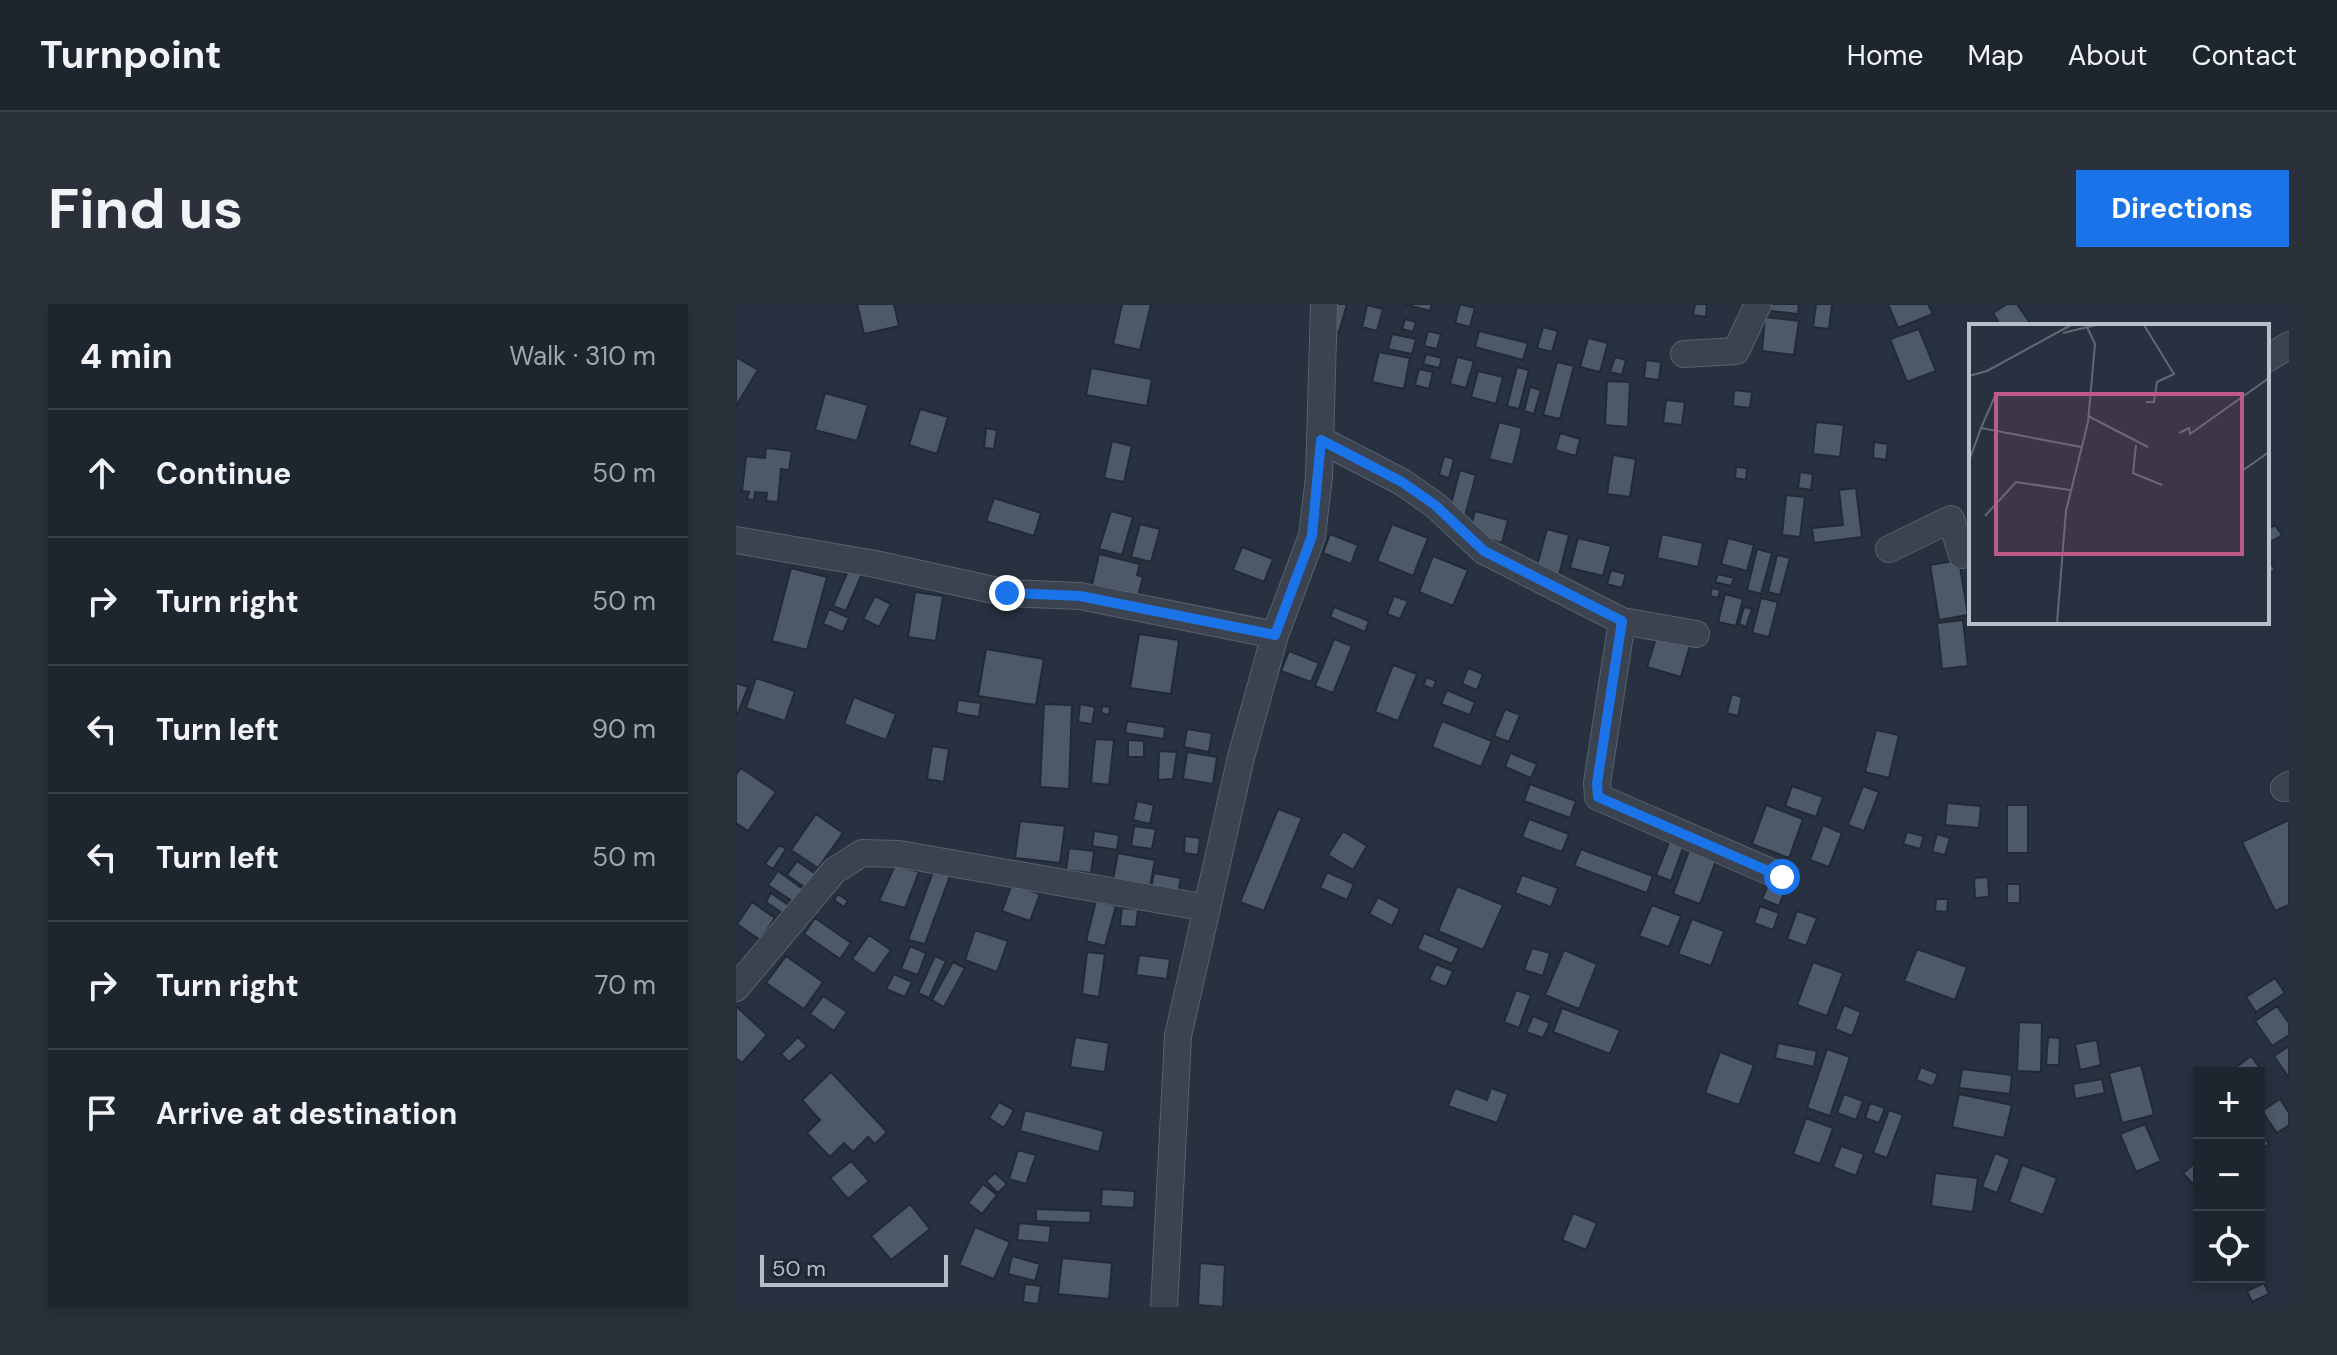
<!DOCTYPE html>
<html lang="en">
<head>
<meta charset="utf-8">
<style>
	body { margin:0; font-family:"DM Sans",sans-serif; background:#2a313b; color:#f1f3f6 }
	.controls { position:absolute; right:24px; bottom:24px; display:grid; overflow:hidden; border-radius:0px; box-shadow:0 4px 12px #0003 }
	.controls button { width:72px; height:72px; display:grid; place-items:center; padding:0; border:0; border-bottom:2px solid #3b424b; background:#1d252f; color:#f1f3f6; font:40px sans-serif }
	.scale { position:absolute; left:24px; bottom:20px; width:188px; box-sizing:border-box; padding-left:8px; border:4px solid #b7bec9; border-top:0; font-size:22px; line-height:28px; white-space:nowrap; color:#b7bec9; -webkit-text-stroke:6px #1f2834; paint-order:stroke }
	.stop { position:absolute; width:24px; height:24px; margin:-18px; border:6px solid #1a73e8; border-radius:50%; background:#fff }
	.stop.end { background:#1a73e8; border-color:#fff; box-shadow:0 2px 8px #0008 }
	.list { margin:0; padding:0; list-style:none }
	h2 { display:flex; justify-content:space-between; align-items:center; height:104px; margin:0; padding:0 32px; font-size:34px }
	h2 small { font-size:26px; font-weight:400; color:#a0a5aa }
	.list li { display:grid; grid-template-columns:52px 1fr auto; gap:24px; align-items:center; box-sizing:border-box; height:128px; padding:0 32px; border-top:2px solid #3b424b }
	.list b { display:block; font-size:30px; white-space:nowrap }
	.list em { font-size:26px; font-style:normal; color:#a0a5aa }
	.icon { flex:none; width:44px; height:44px; fill:none; stroke:currentColor; stroke-width:2; stroke-linecap:round; stroke-linejoin:round }
	.map { position:relative; flex:none; width:1553px; height:1003px; overflow:hidden; border-radius:0px }
	header { display:flex; align-items:center; gap:48px; box-sizing:border-box; height:112px; padding:0 40px; background:#1d252f; border-bottom:2px solid #3b424b }
	header strong { font-size:38px }
	nav { display:flex; gap:44px; margin-inline-start:auto; font-size:28px }
	.intro { display:flex; align-items:center; justify-content:space-between; box-sizing:border-box; height:192px; padding:0 48px }
	h1 { margin:0; font-size:56px }
	.button { padding:20px 36px; border-radius:0px; background:#1a73e8; color:#fff; font-size:28px; font-weight:700 }
	main { display:flex; gap:48px; padding:0 48px }
	aside { flex:1; background:#1d252f; border-radius:0px; box-shadow:0 4px 12px #0003 }
	.map>svg:first-child { display:block }
	.building { fill:#4d5868; stroke:#212a36; stroke-width:2 }
	.lines { fill:none; stroke-linecap:round; stroke-linejoin:round }
	.street-casing { stroke:#58616c; stroke-width:28 }
	.street { stroke:#3a434f; stroke-width:26 }
	.route { stroke:#1a73e8; stroke-width:10 }
	.inset-road { fill:none; stroke:#616976; stroke-width:2 }
	.view { fill:#be5a87; fill-opacity:0.15; stroke:#be5a87; stroke-width:4 }
	.inset-edge { fill:none; stroke:#b7bec9; stroke-width:4 }
</style>
</head>
<body>
<header>
<strong>Turnpoint</strong>
<nav><a>Home</a><a>Map</a><a>About</a><a>Contact</a></nav>
</header>
<div class="intro"><h1>Find us</h1><a class="button">Directions</a></div>
<main>
<aside>
<h2>4 min<small>Walk · 310 m</small></h2>
<ul class="list">
<li><svg class="icon" aria-label="ahead" viewBox="0 0 24 24"><path d="M12 20V5M6 11l6-6 6 6"/></svg><div><b>Continue</b></div><em>50 m</em></li>
<li><svg class="icon" aria-label="right" viewBox="0 0 24 24"><path d="M7 20v-9h11M14 6l5 5-5 5"/></svg><div><b>Turn right</b></div><em>50 m</em></li>
<li><svg class="icon" aria-label="left" viewBox="0 0 24 24"><path d="M17 20v-9H6M10 6l-5 5 5 5"/></svg><div><b>Turn left</b></div><em>90 m</em></li>
<li><svg class="icon" aria-label="left" viewBox="0 0 24 24"><path d="M17 20v-9H6M10 6l-5 5 5 5"/></svg><div><b>Turn left</b></div><em>50 m</em></li>
<li><svg class="icon" aria-label="right" viewBox="0 0 24 24"><path d="M7 20v-9h11M14 6l5 5-5 5"/></svg><div><b>Turn right</b></div><em>70 m</em></li>
<li><svg class="icon" aria-label="arrive" viewBox="0 0 24 24"><path d="M6 21V4h12l-3 4 3 4H6"/></svg><div><b>Arrive at destination</b></div></li>
</ul>
</aside>
<div class="map">
<svg width="1553" height="1003" viewBox="0 0 1553 1003">
	<rect width="100%" height="100%" fill="#27313f"/>
	<path class="building" d="M121,0H158L163,22L128,30Z
		M386,0H415L404,46L377,40Z
		M597,0H611L603,28L591,25Z
		M668,0H696L694,7Z
		M724,0L739,4L734,23L719,19Z
		M959,0H971L970,13L957,11Z
		M1034,0H1063L1062,10L1034,7Z
		M1080,0H1096L1093,25L1077,23Z
		M1152,0H1192L1197,10L1162,24Z
		M1271,0H1281L1296,22H1265L1257,9Z
		M631,1L647,5L641,27L626,23Z
		M1029,13L1063,17L1058,51L1026,47Z
		M669,15L680,18L677,28L666,25Z
		M807,23L822,27L816,48L801,44Z
		M1183,25L1200,67L1171,78L1154,35Z
		M692,27L705,30L701,45L688,42Z
		M743,27L792,39L787,56L739,43Z
		M656,30L680,35L676,50L652,45Z
		M852,34L872,39L864,68L844,63Z
		M643,48L674,54L668,85L636,78Z
		M690,50L706,54L703,64L687,60Z
		M0,53L22,66L0,102Z
		M721,53L738,57L730,84L714,80Z
		M879,53L890,56L886,71L874,68Z
		M910,56L925,58L923,76L908,74Z
		M821,58L838,62L824,115L807,111Z
		M781,63L793,66L783,105L771,102Z
		M355,64L416,75L411,102L350,91Z
		M683,65L697,68L693,85L679,81Z
		M742,67L767,73L760,100L735,93Z
		M871,77L894,78L892,123L869,121Z
		M794,83L805,86L798,110L788,107Z
		M998,86L1016,88L1014,104L997,102Z
		M89,89L132,101L121,137L79,126Z
		M930,96L949,98L946,121L927,119Z
		M184,105L212,113L201,150L173,141Z
		M763,118L786,124L777,161L753,155Z
		M1080,118L1108,121L1104,153L1077,150Z
		M250,124L261,126L258,145L248,144Z
		M824,129L844,135L840,152L819,146Z
		M376,137L396,142L388,178L368,174Z
		M1138,138L1152,140L1150,156L1137,154Z
		M30,144L56,147L53,166L45,165L42,198L30,197L31,189L19,188L18,196L11,195L13,188L6,187L10,152L29,154Z
		M877,151L900,155L894,193L871,190Z
		M708,152L718,155L713,174L703,171Z
		M1000,163L1011,164L1010,176L999,174Z
		M724,166L740,171L729,212L713,207Z
		M1064,168L1077,170L1075,186L1062,184Z
		M1120,184L1126,233L1078,239L1076,224L1107,221L1103,186Z
		M1050,191L1069,193L1064,233L1046,231Z
		M258,194L305,209L298,232L250,217Z
		M375,207L397,213L386,251L363,245Z
		M739,207L772,216L766,239L733,230Z
		M404,220L424,225L415,258L395,253Z
		M656,220L692,234L677,272L641,257Z
		M1539,221L1546,231L1533,239L1531,226Z
		M811,225L833,231L823,271L800,265Z
		M594,230L622,241L615,260L587,249Z
		M926,230L967,239L962,263L921,254Z
		M842,234L875,242L867,272L834,264Z
		M992,234L1018,241L1011,267L985,260Z
		M506,243L537,255L528,278L497,266Z
		M1021,245L1036,249L1025,290L1011,286Z
		M363,250L404,260L401,271L407,273L402,292L356,281Z
		M1041,251L1054,254L1044,291L1032,288Z
		M697,252L732,266L717,302L683,288Z
		M1531,252L1539,266L1531,271Z
		M1223,256L1232,311L1203,316L1194,261Z
		M55,264L91,273L71,346L36,337Z
		M113,264L126,270L110,307L97,302Z
		M875,266L890,270L886,284L871,280Z
		M982,270L998,274L995,282L979,278Z
		M976,284L984,286L982,294L974,292Z
		M179,288L207,292L200,337L172,333Z
		M989,290L1007,295L1000,322L982,318Z
		M139,292L155,300L143,323L127,315Z
		M658,292L672,297L664,315L651,310Z
		M1025,294L1042,298L1033,333L1016,329Z
		M598,303L633,317L629,328L594,313Z
		M1008,303L1016,305L1010,323L1003,320Z
		M93,305L113,314L107,328L87,320Z
		M1227,316L1232,362L1206,365L1201,319Z
		M403,330L443,336L435,390L394,384Z
		M921,331L954,341L945,373L911,363Z
		M598,335L616,342L597,389L579,382Z
		M250,345L308,355L300,401L242,392Z
		M553,347L583,359L575,378L545,367Z
		M657,361L681,370L662,417L639,408Z
		M732,364L747,370L741,386L726,380Z
		M691,373L700,377L697,385L687,381Z
		M20,374L59,387L49,417L10,404Z
		M0,379L12,383L0,414Z
		M711,386L739,398L734,411L705,400Z
		M996,390L1006,393L1002,412L991,409Z
		M118,393L160,410L150,436L108,420Z
		M222,396L245,399L243,413L220,409Z
		M308,400L336,401L333,485L304,483Z
		M344,400L359,403L356,420L342,418Z
		M366,402L374,403L373,411L365,409Z
		M769,405L784,411L773,438L758,432Z
		M391,417L429,423L428,435L389,429Z
		M706,417L756,437L745,463L696,443Z
		M451,425L476,429L473,448L448,443Z
		M1140,426L1163,431L1153,474L1129,468Z
		M359,435L378,436L373,481L355,479Z
		M392,436L408,437V453H392Z
		M196,442L213,445L208,478L191,475Z
		M423,447L441,448L437,475L422,476Z
		M451,448L481,453L477,480L447,475Z
		M774,449L801,460L795,474L769,463Z
		M5,464L40,488L12,527L0,519V470Z
		M794,480L840,497L834,514L788,497Z
		M1056,482L1087,493L1080,513L1049,502Z
		M1127,482L1143,488L1128,527L1112,521Z
		M401,497L418,501L414,520L397,516Z
		M1211,499L1245,502L1243,524L1209,521Z
		M1030,501L1067,515L1053,554L1016,540Z
		M1271,501H1292V549H1271Z
		M542,505L566,514L528,607L504,598Z
		M80,510L107,529L82,564L55,546Z
		M793,515L833,530L826,548L786,533Z
		M1553,516V601L1539,607L1506,538Z
		M284,517L329,522L324,559L279,554Z
		M1087,521L1106,529L1093,563L1074,556Z
		M398,522L420,525L416,545L395,542Z
		M358,527L383,531L381,546L356,542Z
		M607,527L631,542L617,566L592,551Z
		M1171,528L1188,532L1184,545L1167,540Z
		M1201,530L1214,534L1209,551L1196,548Z
		M449,532L464,534L462,551L448,549Z
		M934,536L948,541L935,577L920,571Z
		M43,541L50,545L37,565L29,560Z
		M333,544L358,547L355,569L330,566Z
		M954,544L981,554L964,600L937,590Z
		M845,545L917,572L911,589L838,562Z
		M382,549L419,556L414,582L377,575Z
		M61,557L84,573L74,587L51,571Z
		M159,561L183,568L169,604L143,597Z
		M42,567L71,588L62,601L32,581Z
		M197,568L214,572L189,640L172,636Z
		M591,568L618,580L611,596L584,584Z
		M418,569L445,574L442,589L415,585Z
		M786,571L822,584L815,603L779,589Z
		M1252,573L1253,593L1239,594L1238,574Z
		M276,580L304,590L294,617L266,607Z
		M1271,580H1284V599H1271Z
		M721,582L767,601L747,646L702,627Z
		M1031,583L1048,589L1043,602L1026,595Z
		M35,589L58,605L52,613L30,598Z
		M102,590L112,597L108,603L98,596Z
		M642,593L664,605L656,622L633,610Z
		M1200,595H1212L1211,608L1199,607Z
		M360,597L380,602L369,642L350,637Z
		M16,598L39,614L24,636L1,620Z
		M916,601L945,612L933,643L903,632Z
		M1024,602L1043,609L1037,626L1018,619Z
		M386,604L402,605L400,623L384,622Z
		M1061,607L1081,614L1070,642L1051,635Z
		M79,614L115,639L104,655L68,630Z
		M956,615L988,627L975,662L942,650Z
		M239,626L272,637L261,668L229,656Z
		M688,629L723,644L716,660L681,645Z
		M133,631L155,646L138,670L116,655Z
		M174,642L190,649L182,671L165,665Z
		M796,644L814,649L807,672L788,666Z
		M1181,645L1231,663L1219,696L1168,677Z
		M828,646L861,660L843,705L809,691Z
		M351,648L369,650L363,693L346,690Z
		M403,651L434,655L431,675L400,671Z
		M50,652L87,678L68,705L30,679Z
		M199,652L210,657L193,694L182,689Z
		M217,658L229,664L208,703L196,696Z
		M1077,658L1107,669L1091,712L1061,701Z
		M700,660L717,667L710,683L693,676Z
		M158,670L176,678L169,693L150,685Z
		M1539,674L1549,689L1520,708L1510,693Z
		M780,686L795,691L783,724L768,718Z
		M87,692L111,708L98,727L74,710Z
		M1108,701L1125,708L1116,732L1099,725Z
		M0,702L31,731L6,759L0,754Z
		M1541,702L1553,719V731L1536,742L1519,717Z
		M826,704L884,726L874,750L817,728Z
		M797,712L814,719L807,734L790,728Z
		M1283,718L1306,719L1305,768L1281,767Z
		M62,733L71,742L53,758L45,750Z
		M339,733L373,739L369,768L334,763Z
		M1312,733L1324,734L1323,761H1310Z
		M1361,736L1365,761L1344,766L1339,740Z
		M1042,739L1081,747L1078,763L1039,754Z
		M1553,742V774L1538,752Z
		M1091,745L1114,753L1094,812L1071,804Z
		M984,748L1018,761L1003,801L969,789Z
		M1515,752L1523,763L1516,769H1492Z
		M1405,761L1418,811L1386,819L1373,769Z
		M1185,763L1202,770L1197,782L1180,776Z
		M1226,765L1276,771L1274,790L1223,784Z
		M95,768L151,828L139,840L132,833L117,848L108,839L94,853L71,829L84,816L66,796Z
		M1366,775L1369,789L1339,795L1337,780Z
		M719,784L751,796L755,784L772,790L761,819L712,802Z
		M1108,790L1127,797L1120,816L1101,809Z
		M1223,790L1276,801L1268,834L1216,823Z
		M1544,795L1553,809V821L1541,829L1526,807Z
		M263,798L278,806L268,824L253,814Z
		M1134,799L1149,804L1143,819L1129,814Z
		M289,806L368,827L363,848L284,827Z
		M1153,806L1167,811L1151,854L1137,849Z
		M1070,814L1097,824L1084,860L1057,850Z
		M1409,820L1425,857L1400,868L1384,830Z
		M1523,826L1533,840L1523,847Z
		M1105,842L1128,850L1120,872L1097,863Z
		M282,846L300,851L290,880L273,875Z
		M1259,849L1274,855L1261,889L1246,883Z
		M1463,856V887L1447,869Z
		M115,857L133,877L112,895L94,874Z
		M1286,861L1321,874L1307,911L1273,898Z
		M259,869L271,880L262,889L250,877Z
		M1199,869L1242,874L1237,908L1195,902Z
		M247,880L261,891L246,910L232,899Z
		M366,885L399,887L398,904L365,902Z
		M174,900L194,925L155,956L135,932Z
		M300,905L355,907L354,919L300,917Z
		M837,909L861,919L850,946L826,936Z
		M283,919L315,922L313,939L281,936Z
		M239,923L274,938L258,975L223,961Z
		M276,952L304,960L299,977L272,970Z
		M326,954L376,959L373,995L322,990Z
		M464,959L489,961L487,1003L462,1001Z
		M1528,979L1533,990L1516,998L1511,987Z
		M289,980L305,982L302,1000L287,998Z"/>
	<g class="lines">
		<g class="street-casing">
			<path id="street" d="M948,50L1000,47L1022,0
				M1531,55L1553,41
				M585,136L666,178L699,201L748,247L886,317L960,330
				M0,236L139,260L271,289L344,292L539,331
				M1153,245L1215,215L1226,251L1235,241
				M886,317L861,479L862,493L1046,573
				M1548,484L1553,481
				M0,684L98,567L126,549L163,550L471,604
				M428,1003L442,732L505,453L539,331L576,232L583,173L588,0"/>
		</g>
		<use href="#street" class="street"/>
	</g>
	<g class="lines">
		<path class="route" d="M271,289L344,292L539,331L576,232L585,136L666,178L699,201L748,247L886,317L861,479L862,493L1046,573"/>
	</g>
	<g transform="translate(1233 20)">
		<rect width="300" height="300" fill="#27313f"/>
		<path class="inset-road" d="M175,1L205,50L188,58L185,78H177M94,9L127,1M0,52L18,47L102,1M26,72L12,104L112,123M119,92L179,123M210,109L220,104L221,110L300,54M167,121L164,149L193,161M0,137L12,104M273,147L300,128M16,192L47,158L101,166M88,299L97,187L119,98L126,20L118,3"/>
		<path class="view" d="M27,70H273V230H27Z"/>
		<rect width="300" height="300" class="inset-edge"/>
	</g>
</svg>
<div class="controls">
<button>+</button>
<button>−</button>
<button><svg class="icon" aria-label="locate" viewBox="0 0 24 24"><circle cx="12" cy="12" r="6"/><path d="M12 2v4M12 18v4M2 12h4M18 12h4"/></svg></button>
</div>
<div class="scale">50 m</div>
<div class="stop" style="left:1046px;top:573px"></div>
<div class="stop end" style="left:271px;top:289px"></div>
</div>
</main>
</body>
</html>
